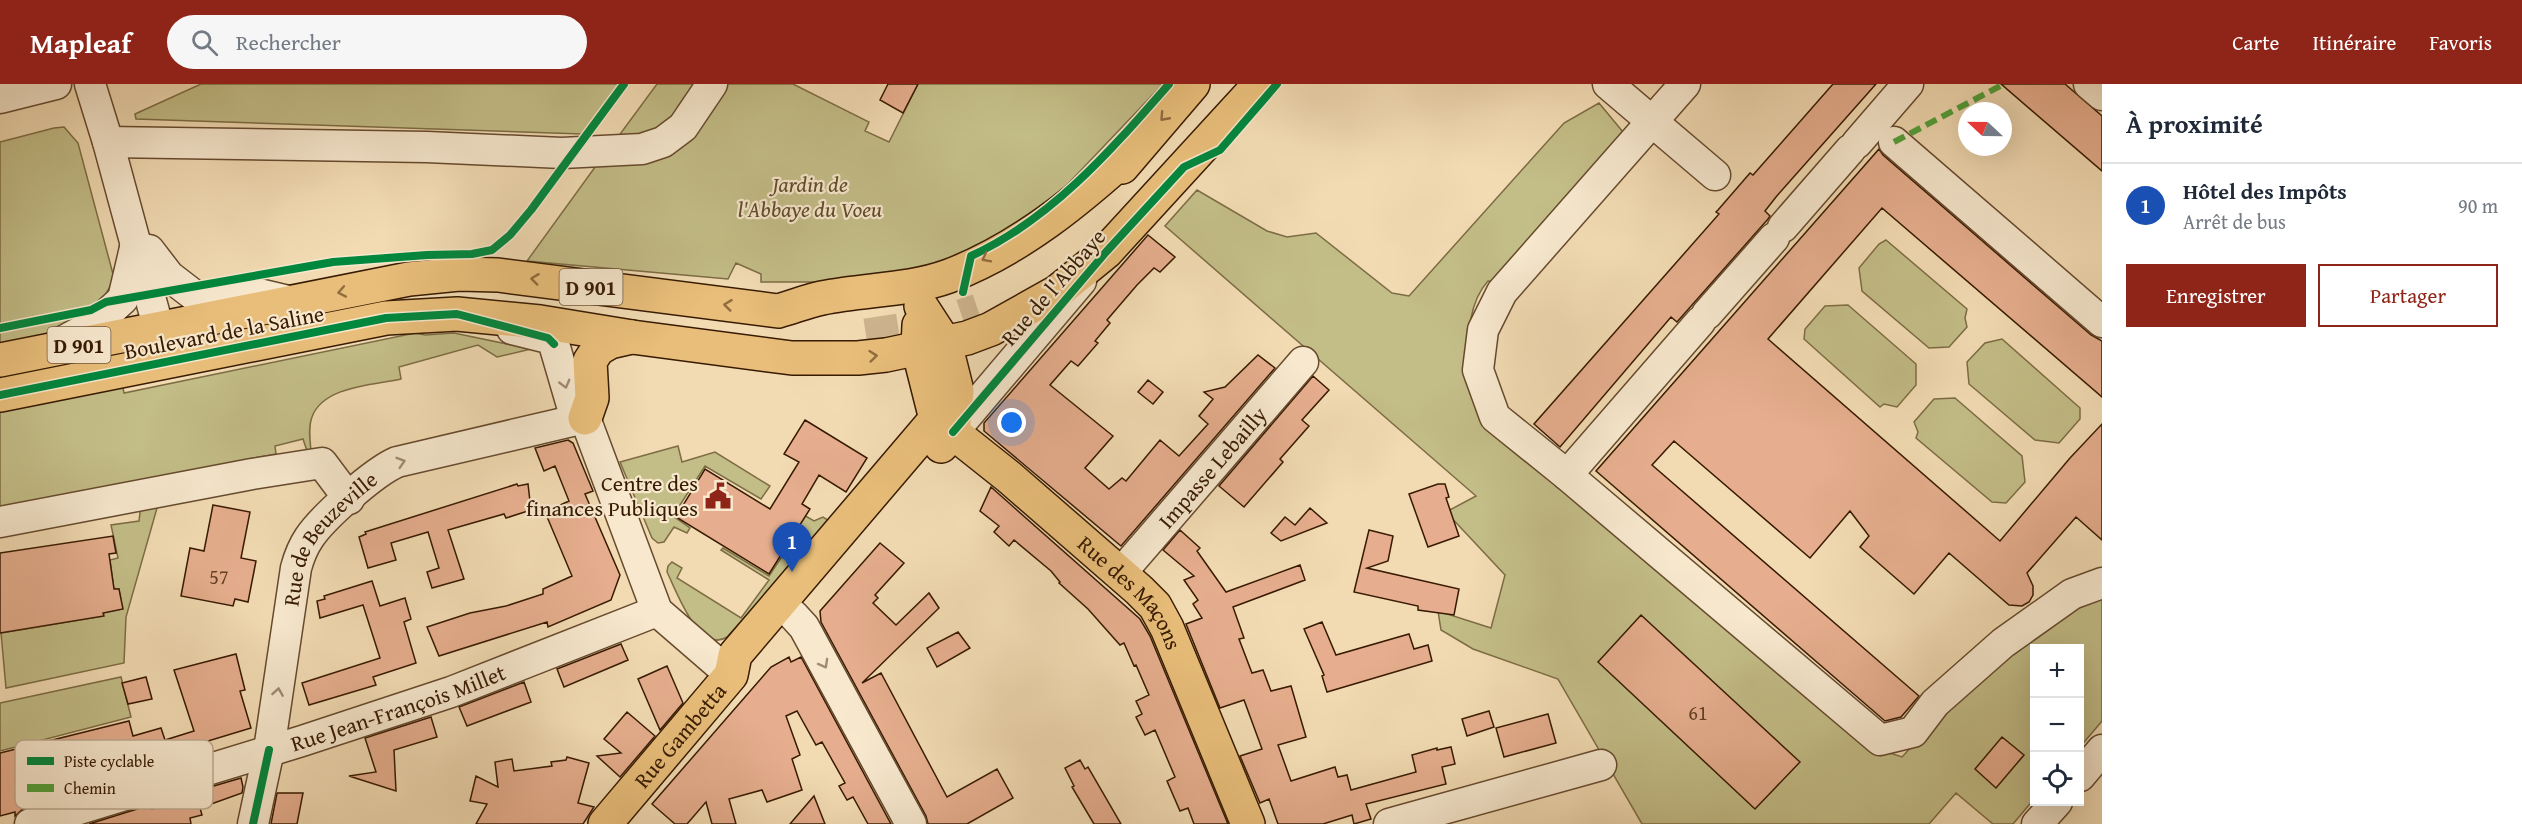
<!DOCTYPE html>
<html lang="fr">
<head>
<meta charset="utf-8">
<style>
	body { margin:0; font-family:"Gentium Book Plus",serif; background:#f6f6f7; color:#1f2937 }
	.controls { position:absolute; right:18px; bottom:18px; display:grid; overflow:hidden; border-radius:0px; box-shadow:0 6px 24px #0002 }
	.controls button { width:54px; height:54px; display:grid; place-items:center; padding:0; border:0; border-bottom:2px solid #e0e1e3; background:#fff; color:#1f2937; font:30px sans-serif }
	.compass { position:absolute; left:1958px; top:18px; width:54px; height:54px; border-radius:50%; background:#fff; box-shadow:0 6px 24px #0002; rotate:292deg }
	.you { position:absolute; left:1012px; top:339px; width:21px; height:21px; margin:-15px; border:4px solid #fff; border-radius:50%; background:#1a73e8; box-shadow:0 0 0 9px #1a73e833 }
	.badge { display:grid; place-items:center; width:39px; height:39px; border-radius:50%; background:#8f2418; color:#fff; font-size:20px; font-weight:700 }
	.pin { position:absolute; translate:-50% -50px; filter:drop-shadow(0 2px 3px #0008) }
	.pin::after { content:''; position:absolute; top:32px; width:21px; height:18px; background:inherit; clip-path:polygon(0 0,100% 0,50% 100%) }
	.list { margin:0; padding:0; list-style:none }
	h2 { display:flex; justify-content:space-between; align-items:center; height:78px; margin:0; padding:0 24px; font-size:26px }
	h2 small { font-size:20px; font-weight:400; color:#747a83 }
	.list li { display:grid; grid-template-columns:39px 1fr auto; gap:18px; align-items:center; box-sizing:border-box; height:84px; padding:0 24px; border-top:2px solid #e0e1e3 }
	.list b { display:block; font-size:22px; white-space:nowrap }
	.list p { margin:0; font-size:20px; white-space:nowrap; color:#747a83 }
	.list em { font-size:20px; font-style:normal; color:#747a83 }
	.actions { display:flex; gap:12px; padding:18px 24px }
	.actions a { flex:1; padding:14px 0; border:2px solid #8f2418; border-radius:0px; text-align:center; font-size:21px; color:#8f2418 }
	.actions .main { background:#8f2418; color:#fff }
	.icon { flex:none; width:33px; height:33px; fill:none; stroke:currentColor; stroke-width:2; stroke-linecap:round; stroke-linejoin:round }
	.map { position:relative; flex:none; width:2102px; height:740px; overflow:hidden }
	header { display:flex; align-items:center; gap:36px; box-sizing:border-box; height:84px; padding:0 30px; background:#8f2418; color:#fff }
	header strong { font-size:28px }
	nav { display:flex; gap:33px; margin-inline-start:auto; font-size:21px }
	.search { width:420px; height:54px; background:#f6f6f7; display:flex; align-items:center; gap:15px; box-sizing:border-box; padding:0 21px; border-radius:33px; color:#747a83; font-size:22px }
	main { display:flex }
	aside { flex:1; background:#fff }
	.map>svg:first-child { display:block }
	.green { fill:#c3bd87; stroke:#7d6c44; stroke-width:1.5 }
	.building { fill:#e6ae8e; stroke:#371a01; stroke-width:1.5 }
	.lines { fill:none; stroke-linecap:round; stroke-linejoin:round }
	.major-tunnel { stroke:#cdb48f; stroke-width:33; stroke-dasharray:33 16; stroke-linecap:butt }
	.minor-casing { stroke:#664a2e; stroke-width:33 }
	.major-casing { stroke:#371a01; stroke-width:36 }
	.minor { stroke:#f7e8ce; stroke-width:30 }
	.major { stroke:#e9be7a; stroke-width:33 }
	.quiet { stroke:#53a13c; stroke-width:6; stroke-dasharray:12 6; stroke-linecap:butt }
	.cycleway-casing { stroke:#f7e8ce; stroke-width:11 }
	.cycleway { stroke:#00873e; stroke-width:8 }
	.oneway { stroke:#906c3e }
	.oneway2 { stroke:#a18b72 }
	.labels { text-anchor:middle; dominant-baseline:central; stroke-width:4.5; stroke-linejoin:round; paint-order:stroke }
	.number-label { font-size:20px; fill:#633f24 }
	.shield { fill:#f7e8ce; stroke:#71583e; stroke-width:1.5 }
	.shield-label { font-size:21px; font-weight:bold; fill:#371a01 }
	.park-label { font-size:22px; font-style:italic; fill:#614b29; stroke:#f7e8ce }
	.street-label { font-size:22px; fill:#371a01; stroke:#f7e8ce }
	.poi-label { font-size:22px; fill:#371a01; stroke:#f7e8ce; text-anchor:end }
	.key { fill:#f7e8ce; stroke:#bdaa90; stroke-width:1.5 }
	.key-label { font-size:16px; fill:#371a01 }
</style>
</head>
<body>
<header>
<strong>Mapleaf</strong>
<div class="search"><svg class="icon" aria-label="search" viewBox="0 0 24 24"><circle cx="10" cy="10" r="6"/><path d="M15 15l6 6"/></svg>Rechercher</div>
<nav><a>Carte</a><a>Itinéraire</a><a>Favoris</a></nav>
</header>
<main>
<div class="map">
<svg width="2102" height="740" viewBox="0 0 2102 740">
	<rect width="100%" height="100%" fill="#f2dbb3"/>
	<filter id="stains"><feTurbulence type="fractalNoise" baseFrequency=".00333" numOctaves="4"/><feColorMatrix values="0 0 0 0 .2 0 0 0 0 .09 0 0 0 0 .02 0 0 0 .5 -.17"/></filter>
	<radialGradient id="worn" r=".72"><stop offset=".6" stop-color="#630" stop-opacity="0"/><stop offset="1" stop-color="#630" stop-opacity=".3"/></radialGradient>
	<path class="green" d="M201,0H619L582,50L136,35L135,30Z
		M657,0H699L670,37L649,48L615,57Z
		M723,0H793L869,38L865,47L889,58L918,0H1163L1065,103L1032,130L978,164L925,185L837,198H761V190L736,179L728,195L527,177L598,79L630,75Z
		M1599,19L1628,54L1503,198L1488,197C1467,220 1468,257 1467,288L1868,662L1902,673L1976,594L2086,518L2102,512V637L2080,663V564H2034V715L2013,740H1993L1956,709L1929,740H1642L1558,595L1473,565L1441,546L1438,527L1491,544L1505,491L1446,428L1476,412L1165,142L1197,106L1267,147L1287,153L1316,149L1392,209L1409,212L1564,39Z
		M64,43L78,59L113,190L112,199L104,213L124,309L415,249L425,251L454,249L531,265L497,273L478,261L399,283L401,295C374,301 323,302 312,333C308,343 310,356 311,367H307L303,355L275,362L276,370L248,375L249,384L0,430V58L54,44Z
		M1886,156L1967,225L1965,234L1967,243L1949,263L1929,264L1862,207L1859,184L1879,160Z
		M1848,221L1916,280V301L1897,323L1884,320L1880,323L1804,255L1805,245L1825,222Z
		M2002,255L2080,324V335L2059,359L2035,356L1969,300L1967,278L1985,259Z
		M1955,314L2022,372L2025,398L2006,419L1992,418L1916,354L1918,348L1914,338L1934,315Z
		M678,362L682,378L715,368L770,402L761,415L705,382L673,432L690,444L687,449L674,443L664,458L658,459L652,454L620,378Z
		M159,417L126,533L124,579L6,604L1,549L103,532V529L122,525L119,505H114L110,476L118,474L111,441L139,437L141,420Z
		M797,427L814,437L823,433L831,438L727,553C699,571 676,506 667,488L668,482L672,478L682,484L677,494L741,534L769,496L721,466L723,464L769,492L801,444Z
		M121,593L131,633L0,667V619Z"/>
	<path class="building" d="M888,0H918L903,29L880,16Z
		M1833,0H1876L1776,113L1765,127L1770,132L1768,135L1677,238L1671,233L1560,363L1534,340L1719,130L1716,128L1718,126L1750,89L1753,91Z
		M2001,0H2065L2102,32V87Z
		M1879,65L1883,71L2091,251L2102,257V313L1882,124L1768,255L2000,457L2070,374L2102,340V456L2076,433L2027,489L2033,502V511L2029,518L2022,522L2009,521L1949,469L1914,510L1860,463L1869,452L1850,427L1810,474L1674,357L1652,381L1919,612L1901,633L1885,637L1596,387Z
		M1148,151L1175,173L1160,188L1154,184L1137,201L1107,236L1110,239L1095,257L1098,259L1078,282L1071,277L1050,301L1113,352L1085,384L1109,405L1122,394L1126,397L1160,356L1179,372L1208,340L1199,332L1213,315L1204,308L1225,303L1258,271L1275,284L1121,462L984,347V339Z
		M1313,292L1329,306L1302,336L1309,342L1280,375L1283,378L1244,423L1219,402Z
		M1148,296L1163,308L1153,320L1138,308Z
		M805,336L867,374L846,408L819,391L802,420L810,425L769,490L676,433L705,385L770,425L799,378L784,370Z
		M568,356L573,359L593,407L585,410L620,491L611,516L548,543L547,538L439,572L427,543L470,529L506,522L543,510V505L572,492L545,428L569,417L555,382L544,387L535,364Z
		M517,400L518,402L528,400L531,426L506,434L504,430L448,446L464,495L432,504L427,488L439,484L428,448L391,459L396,476L368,484L359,453L366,450L365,448Z
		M1445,400L1449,413L1446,414L1459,452L1428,463L1409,410L1438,400Z
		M991,403L1140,535L1150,552L1228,740H1194L1188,724L1180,727L1167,697L1175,693L1155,646L1145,651L1136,633L1142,630L1136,617L1149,611L1136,581L1134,582L1124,559L1120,561L1088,525L1059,499L1060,498L1051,487L1014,456L1009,462L994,448L999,442L980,427Z
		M213,421L250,428L241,474L256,477L248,518L235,515L233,522L181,512L190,464L204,467Z
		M1310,424L1327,439L1281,457L1271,449L1285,433L1295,441Z
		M1180,446L1200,464L1197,467L1226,508L1300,481L1305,496L1233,523L1244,554L1239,555L1252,589L1263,586L1271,607L1291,602L1306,653L1278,661L1291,697L1335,683L1338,693L1347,691L1351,706L1416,688L1412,671L1437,664V666L1451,663L1455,680L1442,683L1446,700L1366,720L1371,735L1354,740L1352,731L1323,740H1278L1269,715L1260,719L1240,672L1262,665L1244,616L1220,624L1186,540L1202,534L1193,520L1198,516L1184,496L1194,492L1163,466Z
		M1369,446L1393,452L1388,477L1367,484L1459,505L1454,531L1418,526V522L1354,508Z
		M113,452L116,469L109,470L114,505H119L123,525L103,529L104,532L0,549V469Z
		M880,459L904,479L875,511L878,514L873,519L896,541L929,509L939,524L862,599L881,589L947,713L997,685L1013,714L967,740H928L926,732L821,538L820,527Z
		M372,497L380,522L405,514L411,535L404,538L416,579L373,593L376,601L309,621L302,599L380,574L363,521L320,534L317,517L325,515L324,512Z
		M1641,531L1800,678L1755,725L1598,578Z
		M1322,538L1336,571L1409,550L1414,565L1428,561L1432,577L1327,608L1322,592L1324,591L1304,545Z
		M958,548L970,564L937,583L927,564Z
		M621,560L628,576L564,603L557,585Z
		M236,570L245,606L240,607L251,644L208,657L211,667L25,723L15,732V728L0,732V669L129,637L133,652L161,644L165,656L194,647L174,586Z
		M789,573L791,578L801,573L891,740H868L853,713L847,716L839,702L845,699L822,658L816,661L797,627L786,632L800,671L792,675L802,706L767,718L762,706L729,715L736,740H712L706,718L687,740H675L652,720L771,583Z
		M667,582L683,619L660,646L638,595Z
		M146,593L152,615L128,620L122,599Z
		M524,598L531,618L467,642L459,623Z
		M1489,627L1494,643L1467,652L1462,635Z
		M627,628L655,652L620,693L597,672L621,669L604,655Z
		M1548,630L1556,659L1504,673L1496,644Z
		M431,633L437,653L394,666L396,707L349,692L376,688L365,654Z
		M2002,653L2024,671L1996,704L1975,685Z
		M567,673L589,679L578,719L594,723L583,740H476L487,720L470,717L476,692L498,703L495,678L512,675L514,687L552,682L551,678L566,676Z
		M1080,676L1085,685L1088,683L1121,740H1094L1072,703L1074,702L1065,684Z
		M241,694L243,703L242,709L200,724L202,731L190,734L191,740H89L150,721L152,725L183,714V711Z
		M277,709H303L297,740H271Z
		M814,712L825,740H790Z"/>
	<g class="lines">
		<path class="major-tunnel" d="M866,251L937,240L978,226"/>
		<g class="minor-casing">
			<g id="minor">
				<path d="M90,0L108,58L165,268"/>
				<path d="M1608,0L1715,91"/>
				<path d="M1685,0L1502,208L1483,246L1478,286L1495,333L1567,391L1880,656L1913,648L1935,619L2003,559L2072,510L2102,499"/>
				<path d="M2089,0L2102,11"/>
				<path d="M0,14L56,0"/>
				<path d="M108,58L427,63L562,69L642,65L663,58L683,43L712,0"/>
				<path d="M1894,58L2102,238"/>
				<path d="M1857,59L1908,0"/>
				<path d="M1783,143L1850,66"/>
				<path d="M135,164L149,166L169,192L195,212L210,214L255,209L293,218"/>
				<path d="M1707,230L1774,154"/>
				<path d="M512,245L548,254L554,260L573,325L585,334L657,527L731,591"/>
				<path d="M58,260L97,239L123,215L135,164"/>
				<path d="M953,348L1081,197"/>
				<path d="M1567,391L1700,238"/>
				<path d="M0,438L252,390L322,379L349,415"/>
				<path id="s1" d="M1120,490L1303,278"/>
				<path d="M793,531L804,543L911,740"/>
				<path d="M2080,692L2102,666"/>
				<path id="s2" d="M30,740L302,657L451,608L657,527"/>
				<path id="s3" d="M253,740L269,666L296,484C299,473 303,463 309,454C323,433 374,388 397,378L585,334"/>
				<path d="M1389,740L1601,681"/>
				<path d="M2037,740L2057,718"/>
			</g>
		</g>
		<g class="major-casing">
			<g id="major">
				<path d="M1122,83L1193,0"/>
				<path d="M921,222L945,259L957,307L953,348L941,362"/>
				<path d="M919,241L918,264L936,335"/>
				<path d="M0,276L409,195L459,190L498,191L778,227C793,223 807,217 822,214C864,205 908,207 949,192C1020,165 1079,116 1134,66"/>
				<path d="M0,311L386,234L457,230L540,238L632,253L792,274H858L886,271L967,254L991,245L1057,208L1106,168L1260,0"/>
				<path d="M585,334L592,314L590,277L598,265L610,258L632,253"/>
				<path id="s4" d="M936,335L1009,393L1139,506L1155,522L1167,544L1248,740"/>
				<path id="s5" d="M605,740L731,591L735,571L936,335"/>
			</g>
		</g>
		<use href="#minor" class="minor"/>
		<use href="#major" class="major"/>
		<path class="quiet" d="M1894,58L2002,1"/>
		<g class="cycleway-casing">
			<path id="cycleway" d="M963,208L971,172C1052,135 1112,65 1169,0
				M0,244L91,226L106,218L333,178L427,171L472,170L492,166L510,151L531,126L624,0
				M0,311L386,234L457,230L548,254L554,260
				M953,348L1106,168L1184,83L1220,66L1277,0
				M253,740L269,666"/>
		</g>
		<use href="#cycleway" class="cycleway"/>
	</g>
	<defs><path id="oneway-chevron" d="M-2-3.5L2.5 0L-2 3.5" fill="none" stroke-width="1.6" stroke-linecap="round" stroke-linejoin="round" transform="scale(1.5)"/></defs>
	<g class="oneway">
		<use href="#oneway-chevron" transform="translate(1164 33) rotate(132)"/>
		<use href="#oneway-chevron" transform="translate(986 174) rotate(153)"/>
		<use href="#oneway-chevron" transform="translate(535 195) rotate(-173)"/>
		<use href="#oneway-chevron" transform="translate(342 208) rotate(169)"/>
		<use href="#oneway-chevron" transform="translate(728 221) rotate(-173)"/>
		<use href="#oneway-chevron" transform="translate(873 272) rotate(-6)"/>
	</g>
	<g class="oneway2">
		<use href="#oneway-chevron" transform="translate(565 300) rotate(75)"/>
		<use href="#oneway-chevron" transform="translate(401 378) rotate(-17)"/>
		<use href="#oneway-chevron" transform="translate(824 580) rotate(61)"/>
		<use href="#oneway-chevron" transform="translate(278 608) rotate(-81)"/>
	</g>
	<defs>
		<g id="civic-bare" transform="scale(2.07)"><path d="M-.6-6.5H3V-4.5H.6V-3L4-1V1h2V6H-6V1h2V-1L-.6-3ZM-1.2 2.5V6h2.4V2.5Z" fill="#8f2418" stroke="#f7e8ce" stroke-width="2.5" paint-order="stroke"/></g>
	</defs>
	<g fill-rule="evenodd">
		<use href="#civic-bare" x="718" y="412"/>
	</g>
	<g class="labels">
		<g class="number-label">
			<text x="219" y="492">57</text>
			<text x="1698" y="628">61</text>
		</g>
		<g class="shield">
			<rect x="559.5" y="185" width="63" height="36" rx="4.5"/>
			<rect x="47.5" y="243" width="63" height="36" rx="4.5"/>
		</g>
		<g class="shield-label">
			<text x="591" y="203">D 901</text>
			<text x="79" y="261">D 901</text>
		</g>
		<g class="park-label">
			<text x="810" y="100">Jardin de<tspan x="810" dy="25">l'Abbaye du Voeu</tspan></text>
		</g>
		<g class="street-label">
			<text transform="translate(1053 203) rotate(-49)">Rue de l'Abbaye</text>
			<text transform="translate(224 248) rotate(-11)">Boulevard de la Saline</text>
			<text stroke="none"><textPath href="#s1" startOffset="141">Impasse Lebailly</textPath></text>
			<text stroke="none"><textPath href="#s3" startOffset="302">Rue de Beuzeville</textPath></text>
			<text stroke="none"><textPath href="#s4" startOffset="262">Rue des Maçons</textPath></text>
			<text stroke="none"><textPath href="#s2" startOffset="386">Rue Jean-François Millet</textPath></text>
			<text stroke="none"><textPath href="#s5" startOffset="116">Rue Gambetta</textPath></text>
		</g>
		<g class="poi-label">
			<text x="698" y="399">Centre des<tspan x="698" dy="25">finances Publiques</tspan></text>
		</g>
	</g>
	<rect x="15" y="656" width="198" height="69" rx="9" class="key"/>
	<rect x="27" y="673" width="27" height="8" fill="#00873e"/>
	<rect x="27" y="700" width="27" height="8" fill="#53a13c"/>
	<g class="key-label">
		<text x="64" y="683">Piste cyclable</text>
		<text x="64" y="710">Chemin</text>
	</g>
	<rect width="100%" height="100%" filter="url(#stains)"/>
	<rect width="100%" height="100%" fill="url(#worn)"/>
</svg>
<div class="controls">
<button>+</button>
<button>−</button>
<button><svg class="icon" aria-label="locate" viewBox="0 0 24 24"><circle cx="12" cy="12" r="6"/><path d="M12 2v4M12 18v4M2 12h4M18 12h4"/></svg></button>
</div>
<svg class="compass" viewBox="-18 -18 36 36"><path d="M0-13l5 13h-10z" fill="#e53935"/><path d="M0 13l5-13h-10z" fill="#747a83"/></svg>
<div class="you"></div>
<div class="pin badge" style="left:792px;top:488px;background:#1a4fb4">1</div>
</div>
<aside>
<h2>À proximité<small></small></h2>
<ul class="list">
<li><span class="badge" style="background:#1a4fb4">1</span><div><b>Hôtel des Impôts</b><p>Arrêt de bus</p></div><em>90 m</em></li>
</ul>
<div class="actions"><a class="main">Enregistrer</a><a>Partager</a></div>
</aside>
</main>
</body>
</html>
